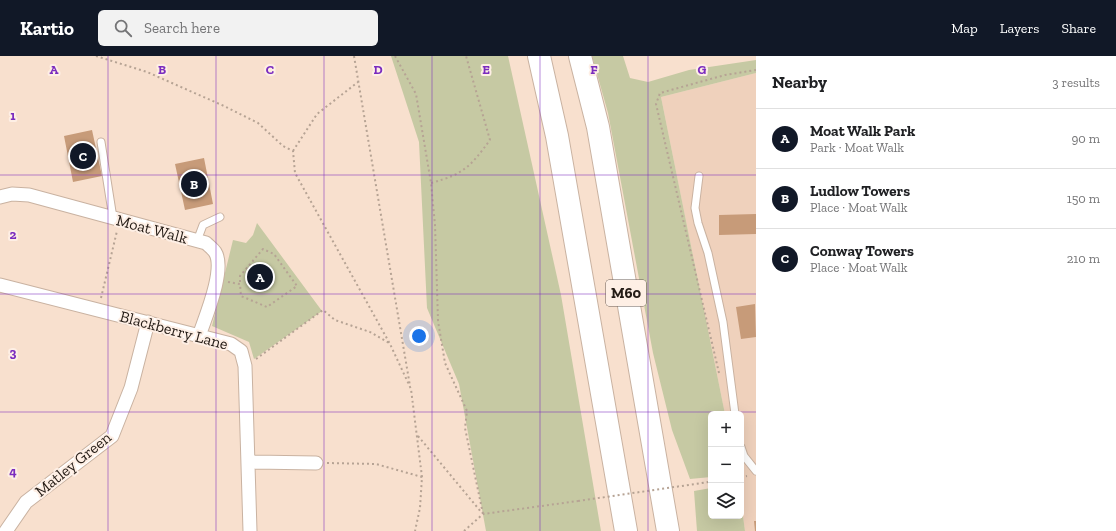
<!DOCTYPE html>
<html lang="en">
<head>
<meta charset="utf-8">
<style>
	body { margin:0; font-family:"Zilla Slab",serif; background:#f2f2f2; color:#202124 }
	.controls { position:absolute; right:12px; bottom:12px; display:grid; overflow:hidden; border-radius:6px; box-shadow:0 4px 16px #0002 }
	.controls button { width:36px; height:36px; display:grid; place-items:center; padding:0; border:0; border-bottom:1px solid #e0e0e0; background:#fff; color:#202124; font:20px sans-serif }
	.you { position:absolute; left:419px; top:280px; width:14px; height:14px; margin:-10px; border:3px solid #fff; border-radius:50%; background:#1a73e8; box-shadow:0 0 0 6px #1a73e833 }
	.badge { display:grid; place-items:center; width:26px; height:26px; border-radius:50%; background:#111827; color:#fff; font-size:13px; font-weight:700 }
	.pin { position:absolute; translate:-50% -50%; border:2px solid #fff; box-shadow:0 1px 4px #0006 }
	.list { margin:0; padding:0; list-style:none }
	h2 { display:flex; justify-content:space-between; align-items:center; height:52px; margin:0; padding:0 16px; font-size:17px }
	h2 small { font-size:13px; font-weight:400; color:#757577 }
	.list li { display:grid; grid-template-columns:26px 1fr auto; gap:12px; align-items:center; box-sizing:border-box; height:60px; padding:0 16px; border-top:1px solid #e0e0e0 }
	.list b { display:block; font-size:15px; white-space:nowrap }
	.list p { margin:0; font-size:13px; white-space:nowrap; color:#757577 }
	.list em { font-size:13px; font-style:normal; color:#757577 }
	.icon { flex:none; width:22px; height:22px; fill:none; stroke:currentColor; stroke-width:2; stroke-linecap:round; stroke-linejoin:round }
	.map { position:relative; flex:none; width:756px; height:475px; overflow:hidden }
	header { display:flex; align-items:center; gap:24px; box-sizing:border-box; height:56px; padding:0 20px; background:#111827; color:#fff }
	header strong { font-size:19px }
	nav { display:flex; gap:22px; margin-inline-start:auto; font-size:14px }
	.search { width:280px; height:36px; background:#f2f2f2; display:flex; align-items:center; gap:10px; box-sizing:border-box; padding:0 14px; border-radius:6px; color:#757577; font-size:15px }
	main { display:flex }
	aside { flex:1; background:#fff }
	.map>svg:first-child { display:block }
	.built { fill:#efd1bc }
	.green { fill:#c6c9a3 }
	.building { fill:#c79b79 }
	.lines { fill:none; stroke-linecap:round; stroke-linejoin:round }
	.service-casing { stroke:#c9b2a1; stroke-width:9 }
	.minor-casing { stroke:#c9b2a1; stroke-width:15 }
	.motorway-casing { stroke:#c9b2a1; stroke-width:24 }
	.path { stroke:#b6a394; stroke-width:2; stroke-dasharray:2 3; stroke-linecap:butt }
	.service { stroke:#fff; stroke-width:7 }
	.minor { stroke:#fff; stroke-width:13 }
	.motorway { stroke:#fff; stroke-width:22 }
	.path-bridge { stroke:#b6a394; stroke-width:2; stroke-dasharray:2 3; stroke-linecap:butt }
	.grid { fill:none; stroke:#7b2cbf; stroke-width:1; stroke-opacity:0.55 }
	.labels { text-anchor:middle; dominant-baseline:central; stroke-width:4; stroke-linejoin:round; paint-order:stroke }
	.shield { fill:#feefe5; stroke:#665b54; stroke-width:1 }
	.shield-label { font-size:15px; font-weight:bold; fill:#251c16 }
	.street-label { font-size:16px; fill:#251c16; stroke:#feefe5 }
	.grid-label { font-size:13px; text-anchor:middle; font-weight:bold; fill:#7b2cbf; stroke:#feefe5; stroke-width:4; stroke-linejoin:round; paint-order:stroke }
</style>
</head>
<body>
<header>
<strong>Kartio</strong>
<div class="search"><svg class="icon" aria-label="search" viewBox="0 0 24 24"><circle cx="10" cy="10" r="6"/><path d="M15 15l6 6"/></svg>Search here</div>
<nav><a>Map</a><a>Layers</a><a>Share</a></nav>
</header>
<main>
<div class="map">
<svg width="756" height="475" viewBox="0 0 756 475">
	<rect width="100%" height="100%" fill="#f8e0ce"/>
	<path class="built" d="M756,17V475H745L741,445V358H725L661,41Z"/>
	<path class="green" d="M391,0H508L561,239L601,475H486L459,328L427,252L419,86Z
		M592,0H623L630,22L648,26L689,14L756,4V17L661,41L725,358H711V421L690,423L672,374L653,297L608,57Z
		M257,167L322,255L254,303L249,286L212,270L233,184L246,187L253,179Z
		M711,432V460H741V445L745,475H697L694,435Z"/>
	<path class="building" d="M92,74L102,120L73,126L64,80Z
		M204,102L213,148L185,154L175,108Z
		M756,158V178L719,179V159Z
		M755,248L756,281L741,283L736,251Z
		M754,465H756V475H755Z"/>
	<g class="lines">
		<g class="service-casing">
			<path id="service" d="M101,86L113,162
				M699,120L695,152L698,167L708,197L723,266L735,358
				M197,185L203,169L220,161
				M741,391L744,400L756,415"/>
		</g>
		<g class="minor-casing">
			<path id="minor" d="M0,141L12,138L29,139L206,187C209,190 213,193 215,196C226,213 205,262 199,280
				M0,229L231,288L241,295L245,310L250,475
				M248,406L316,407
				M6,475L26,446L112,380L131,332L148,266"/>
		</g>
		<g class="motorway-casing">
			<path id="motorway" d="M539,0L557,80L626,475
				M580,0L598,71L668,475"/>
		</g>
		<path class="path" d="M96,0L147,16L224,50L258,67L283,90L293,95L295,117L390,288L411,333L422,421L420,452L415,475
			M354,0L410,330
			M395,0L416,38L431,127L435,169L438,265L445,307L467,355L465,372L483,458
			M293,95L317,58L358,26
			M431,127C464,118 470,111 490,84L466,0
			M228,226L240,228L241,240L267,251L297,230L274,198L263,193L240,220V228
			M101,242L117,175
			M256,303L323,254L335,264L370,276L389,287
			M719,317L656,48L660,37L725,19L756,14
			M418,380L482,457
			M327,407L376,408L422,421
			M741,421L747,420
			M709,426L711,425
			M464,475L483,458L578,445"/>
		<use href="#service" class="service"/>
		<use href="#minor" class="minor"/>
		<use href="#motorway" class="motorway"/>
		<path class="path-bridge" d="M578,445L709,426"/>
	</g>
	<path class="grid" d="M108,0V475M216,0V475M324,0V475M432,0V475M540,0V475M648,0V475M0,119H756M0,238H756M0,356H756"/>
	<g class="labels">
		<rect class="shield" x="606" y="224" width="40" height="26" rx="3"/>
		<g class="shield-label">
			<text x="626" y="237">M60</text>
		</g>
		<g class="street-label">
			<text transform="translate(152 173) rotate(15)">Moat Walk</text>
			<text transform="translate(174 274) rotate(15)">Blackberry Lane</text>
			<text transform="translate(73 408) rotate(-39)">Matley Green</text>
		</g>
	</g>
	<g class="grid-label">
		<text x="54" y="18">A</text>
		<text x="162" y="18">B</text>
		<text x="270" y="18">C</text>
		<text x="378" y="18">D</text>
		<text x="486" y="18">E</text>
		<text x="594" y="18">F</text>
		<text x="702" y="18">G</text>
		<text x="13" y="64">1</text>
		<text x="13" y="183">2</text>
		<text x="13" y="301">3</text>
		<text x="13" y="420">4</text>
	</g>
</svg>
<div class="controls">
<button>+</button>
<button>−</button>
<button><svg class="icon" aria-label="layers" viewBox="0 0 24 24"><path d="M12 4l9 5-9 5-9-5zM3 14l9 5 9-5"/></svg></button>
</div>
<div class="you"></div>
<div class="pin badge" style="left:260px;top:221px">A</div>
<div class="pin badge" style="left:194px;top:128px">B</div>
<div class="pin badge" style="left:83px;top:100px">C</div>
</div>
<aside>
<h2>Nearby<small>3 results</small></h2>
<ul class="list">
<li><span class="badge">A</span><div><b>Moat Walk Park</b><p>Park · Moat Walk</p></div><em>90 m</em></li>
<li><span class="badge">B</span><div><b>Ludlow Towers</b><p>Place · Moat Walk</p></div><em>150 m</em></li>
<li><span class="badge">C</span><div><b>Conway Towers</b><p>Place · Moat Walk</p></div><em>210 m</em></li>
</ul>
</aside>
</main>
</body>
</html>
